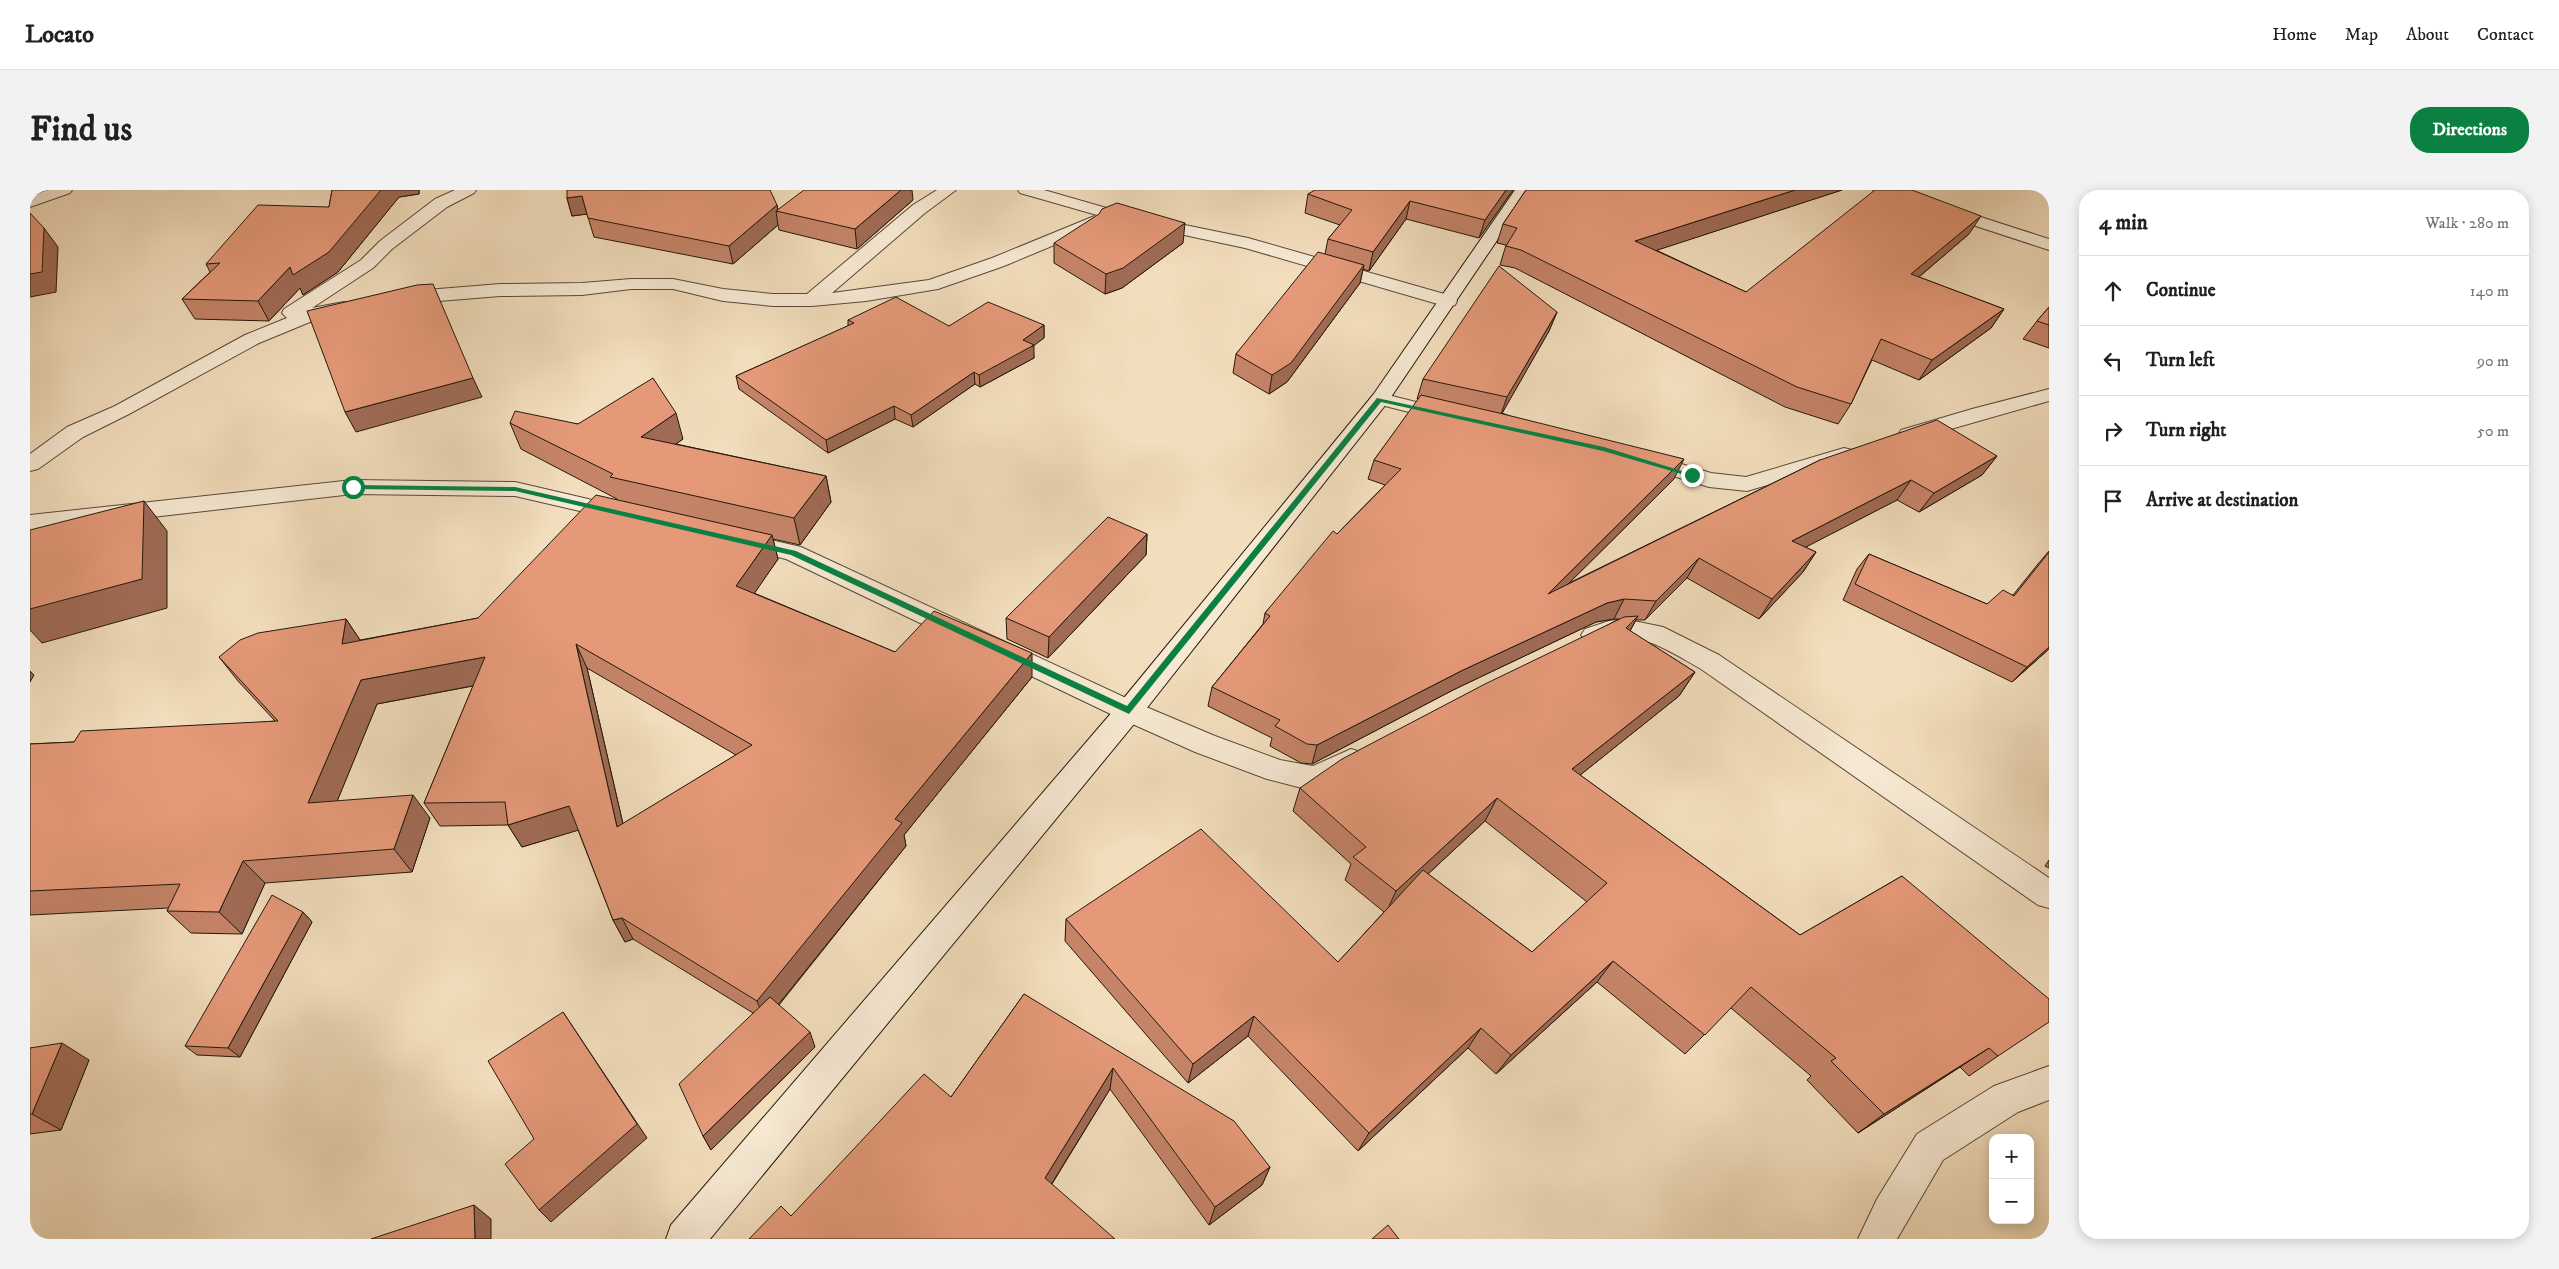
<!DOCTYPE html>
<html lang="en">
<head>
<meta charset="utf-8">
<style>
	body { margin:0; font-family:"IM FELL DW Pica",serif; background:#f2f2f2; color:#202124 }
	.controls { position:absolute; right:15px; bottom:15px; display:grid; overflow:hidden; border-radius:10px; box-shadow:0 2px 12px #0003 }
	.controls button { width:45px; height:45px; display:grid; place-items:center; padding:0; border:0; border-bottom:1px solid #e0e0e0; background:#fff; color:#202124; font:25px sans-serif }
	.stop { position:absolute; width:15px; height:15px; margin:-11px; border:4px solid #0b8043; border-radius:50%; background:#fff }
	.stop.end { background:#0b8043; border-color:#fff; box-shadow:0 1px 5px #0008 }
	.list { margin:0; padding:0; list-style:none }
	h2 { display:flex; justify-content:space-between; align-items:center; height:65px; margin:0; padding:0 20px; font-size:21px }
	h2 small { font-size:16px; font-weight:400; color:#757577 }
	.list li { display:grid; grid-template-columns:32px 1fr auto; gap:15px; align-items:center; box-sizing:border-box; height:70px; padding:0 20px; border-top:1px solid #e0e0e0 }
	.list b { display:block; font-size:19px; white-space:nowrap }
	.list em { font-size:16px; font-style:normal; color:#757577 }
	.icon { flex:none; width:28px; height:28px; fill:none; stroke:currentColor; stroke-width:2; stroke-linecap:round; stroke-linejoin:round }
	.map { position:relative; flex:none; width:2019px; height:1049px; overflow:hidden; border-radius:20px }
	header { display:flex; align-items:center; gap:30px; box-sizing:border-box; height:70px; padding:0 25px; background:#fff; border-bottom:1px solid #e0e0e0 }
	header strong { font-size:24px }
	nav { display:flex; gap:28px; margin-inline-start:auto; font-size:18px }
	.intro { display:flex; align-items:center; justify-content:space-between; box-sizing:border-box; height:120px; padding:0 30px }
	h1 { margin:0; font-size:35px }
	.button { padding:12px 22px; border-radius:20px; background:#0b8043; color:#fff; font-size:18px; font-weight:700 }
	main { display:flex; gap:30px; padding:0 30px }
	aside { flex:1; background:#fff; border-radius:20px; box-shadow:0 2px 12px #0003 }
	.map>svg:first-child { display:block }
	.lines { fill:none; stroke-linecap:round; stroke-linejoin:round }
	.street-casing { stroke:#584938; stroke-width:2 }
	.secondary-casing { stroke:#24180c; stroke-width:2 }
	.street { fill:#f7e9d3; fill-rule:evenodd }
	.secondary { fill:#f7e9d3; fill-rule:evenodd }
	.wall { fill:#c58468; stroke:#24180c; fill-rule:evenodd }
	.shaded-wall { fill:#a06b55; stroke:#24180c }
	.building { fill:#e59979; stroke:#24180c; fill-rule:evenodd }
	.route { fill:#0b8043 }
</style>
</head>
<body>
<header>
<strong>Locato</strong>
<nav><a>Home</a><a>Map</a><a>About</a><a>Contact</a></nav>
</header>
<div class="intro"><h1>Find us</h1><a class="button">Directions</a></div>
<main>
<div class="map">
<svg width="2019" height="1049" viewBox="0 0 2019 1049">
	<rect width="100%" height="100%" fill="#f2ddbc"/>
	<filter id="stains"><feTurbulence type="fractalNoise" baseFrequency=".004" numOctaves="4"/><feColorMatrix values="0 0 0 0 .2 0 0 0 0 .09 0 0 0 0 .02 0 0 0 .5 -.17"/></filter>
	<radialGradient id="worn" r=".72"><stop offset=".6" stop-color="#630" stop-opacity="0"/><stop offset="1" stop-color="#630" stop-opacity=".3"/></radialGradient>
	<g class="lines">
		<g class="street-casing">
			<path id="street" d="M18,0H42L40,3L0,17V6Z
				M425,0H446L444,3L417,17L362,59L343,78L282,118L314,112L321,114L323,118L321,122L292,127L229,153L99,224L53,247L8,279L0,281V264L37,237L85,216L215,145L257,128L252,123L254,119L331,70L350,51L405,9Z
				M907,0H926L895,23L802,103L899,90L962,68L1067,25L990,3L988,0H1014L1087,21L1218,48L1425,107L1427,111L1425,115L1418,117L1215,58L1084,30L974,76L908,99L836,111L782,116H743L693,111L643,99H601L552,105L470,106L372,114L365,112L363,108L365,104L372,102L470,94L552,93L601,89H643L693,99L743,104H777L883,15Z
				M1843,0H1867L2019,49V60L1845,3Z
				M2019,199V211L1879,251L1871,250L1868,245L1871,240L1942,219Z
				M1350,203L1426,222L1430,226L1426,230L1419,232L1343,213L1340,209L1343,205Z
				M1814,258L1822,260L1825,265L1822,270L1717,301L1679,297L1604,274L1601,269L1604,264L1612,262L1681,283L1716,287Z
				M323,290L485,292L601,319L605,324L601,329L593,331L485,306L323,304L0,341V325Z
				M710,343L771,357L1109,514L1185,546L1250,570L1283,576L1321,559L1331,562L1335,570L1331,578L1286,598H1272L1237,589L1165,562L1089,528L756,369L702,356L698,351L702,346Z
				M1594,429L1633,437L1689,465L2019,688V718L2008,715L1671,479C1648,466 1623,449 1596,447C1581,447 1569,456 1555,451L1551,445L1555,439L1579,431Z
				M2019,876V910L1988,922L1913,970L1867,1049H1828L1847,1009L1887,944L1964,896Z"/>
		</g>
		<g class="secondary-casing">
			<path id="secondary" d="M1485,0H1501L1357,213L1109,528L680,1049H636L641,1035L1089,514L1343,205Z"/>
		</g>
		<use href="#street" class="street"/>
		<use href="#secondary" class="secondary"/>
	</g>
	<path class="wall" d="M302,0H389V4L369,7L308,82L273,105L270,98L239,131L165,129L152,109L180,82L176,74L299,17Z
		M1483,0L1449,48L1376,29L1339,81L1333,79L1330,93L1257,192L1239,204L1203,183L1206,164L1295,64L1298,49L1310,35L1275,23L1278,4Z
		M1496,0H1812L1626,60L1716,102L1939,44L1889,87L1974,119L1961,138L1889,190L1842,170L1821,214L1808,234L1755,217L1485,78L1470,75L1476,55L1467,53L1473,34Z
		M537,8L747,15L748,20L883,10L827,59L749,40L748,35L703,74L564,47L557,24L542,26Z
		M1024,53H1153L1092,98L1075,104L1024,73Z
		M2019,117V158L1993,149L2007,131Z
		M1527,122L1519,141L1472,223L1644,289L1539,393L1790,270L1967,266L1952,285L1889,322L1867,310L1775,357L1786,362L1773,382L1729,429L1657,388L1615,430H1606L1600,441L1665,482L1649,506L1550,585L1770,745L1872,686L1968,866L1939,886L1930,877L1828,943L1777,890L1781,886L1701,818L1655,864L1567,792L1466,884L1438,858L1328,961L1218,846L1158,893L1035,751L1036,729L1308,772L1354,722L1315,690L1321,674L1263,621L1270,598L1589,429H1584L1566,432L1423,500L1282,574L1271,573L1240,556L1242,548L1178,516L1182,497L1233,434L1235,423L1307,344L1355,295L1338,289L1344,270L1389,209H1387L1393,189ZM1455,631L1557,712L1502,762L1398,684Z
		M818,130L919,136L1014,135V148L1003,155L1004,168L950,197L945,194L883,237L865,229L798,263L709,199L706,186L818,136Z
		M480,233L548,234L653,249L646,254L796,286L801,312L770,355L743,349L748,369L724,403L865,462L1002,487L874,645L876,656L749,815L785,857L681,960L673,946L723,823L603,749L595,752L583,730L548,640L492,657L478,635L410,636L394,613L443,496L347,514L307,611L400,628L382,682L235,693L212,744L161,743L137,721L139,718L0,725V554L44,552L245,531L208,491L189,467L316,429L330,450L448,428L588,310L587,309L491,259ZM557,478L706,565L593,634Z
		M1117,344L1116,365L1018,468L977,449L976,428Z
		M2019,361V459L1982,492L1813,410L1827,379L1839,364L1957,414L1983,405L2008,374Z
		M2019,670V678L2015,676Z
		M273,722L282,732L210,867L167,865L155,856Z
		M994,804L1240,977L1232,995L1179,1035L1080,899L1022,994L761,1026L921,907Z
		M0,858L59,870L31,940L0,944Z"/>
	<path class="shaded-wall" d="M351,0H389V4L369,7L308,82L273,105L270,98L239,131L228,111L260,77Z
		M871,0H882L883,10L827,59L825,39Z
		M1476,0H1483L1449,48L1455,30Z
		M1765,0H1812L1597,70L1605,51Z
		M552,6L557,24L542,26L537,8Z
		M1380,11L1376,29L1339,81L1343,62Z
		M747,15L748,22L746,21L748,35L703,74L699,56Z
		M1951,26L1939,44L1870,103L1881,84Z
		M1155,33L1153,53L1092,98L1075,104L1076,84Z
		M14,38L28,57L26,102L0,107V84Z
		M1334,75L1330,93L1257,192L1239,204L1242,185Z
		M1974,119L1961,138L1889,190L1902,170Z
		M1527,122L1519,141L1470,227L1477,207Z
		M1014,135V148L1002,157L1004,155V168L950,197L949,185L993,150Z
		M944,182L945,194L883,237L881,225Z
		M443,188L452,207L326,242L315,222Z
		M864,216L865,229L798,263L796,250Z
		M646,223L653,249L619,273L611,247Z
		M1967,266L1952,285L1889,322L1904,303Z
		M1654,269L1644,289L1509,423L1518,404Z
		M796,286L801,312L770,355L764,328Z
		M1881,290L1867,310L1749,371L1762,351Z
		M114,311L137,341V418L12,453L0,440V419Z
		M1117,344L1116,365L1018,468L1019,447Z
		M742,345L748,369L713,420L706,396Z
		M1786,362L1773,382L1729,429L1742,409Z
		M1669,368L1657,388L1615,430L1626,411Z
		M1594,409L1584,429L1566,432L1423,500L1282,574L1287,555L1431,481L1577,413Z
		M1608,426L1595,450L1596,438Z
		M316,429L332,453L312,454Z
		M546,454L557,478L599,660L587,637Z
		M2019,457V459L1982,492L1997,477Z
		M1002,463V487L874,645L876,656L735,831L727,811L865,629Z
		M455,467L468,491L347,514L297,636L278,613L331,490Z
		M0,481L4,485L0,492Z
		M1665,482L1649,506L1529,602L1542,579Z
		M383,605L400,628L382,682L364,659Z
		M1467,608L1455,631L1356,723L1366,701Z
		M539,616L552,639L492,657L478,635Z
		M213,671L235,693L212,744L189,722Z
		M273,722L282,732L210,867L198,858Z
		M592,728L603,749L595,752L583,730Z
		M1583,771L1567,792L1466,884L1481,865Z
		M533,822L617,948L521,1032L509,1020Z
		M1224,826L1218,846L1158,893L1163,874Z
		M1451,838L1438,858L1328,961L1339,943Z
		M780,842L785,857L681,960L673,946Z
		M32,853L59,870L31,940L2,924Z
		M1959,858L1930,877L1828,943L1854,924Z
		M1083,878L1080,899L1014,1006L1015,988Z
		M1240,977L1232,995L1179,1035L1185,1017Z
		M444,1015L461,1029V1049H445Z"/>
	<path class="building" d="M302,0H351L299,62L263,85L260,77L228,111L152,109L190,73L176,74L228,15L299,17Z
		M537,0H740L747,15L699,56L558,28L552,6L537,8Z
		M774,0H871L825,39L746,21Z
		M1285,0H1476L1455,30L1380,11L1343,62L1298,49L1322,20L1278,4Z
		M1496,0H1765L1605,51L1716,102L1845,0H1882L1951,26L1881,84L1974,119L1902,170L1851,149L1821,214L1767,197L1491,60L1476,56L1487,38L1473,34Z
		M1087,13L1155,33L1093,78L1076,84L1024,53L1069,24L1072,19Z
		M0,23L14,38L12,82L0,84Z
		M1288,62L1334,75L1261,173L1242,185L1206,164Z
		M1469,76L1527,122L1477,207L1393,189Z
		M403,94L443,188L315,222L277,121L387,95Z
		M866,107L919,136L958,112L1014,135L993,150L1004,155L949,185L944,182L881,225L864,216L796,250L706,186L824,133L818,130Z
		M2019,117V135L2007,131Z
		M623,188L646,223L611,247L796,286L764,328L580,287L583,284L480,233L485,221L548,234Z
		M1391,205L1469,223L1654,269L1518,404L1790,270L1907,230L1967,266L1904,303L1881,290L1762,351L1786,362L1742,409L1669,368L1626,411L1594,409L1577,413L1431,481L1287,555L1277,554L1245,536L1250,530L1182,497L1240,426L1235,423L1303,341L1307,344L1371,279L1344,270Z
		M566,305L742,345L706,396L865,462L904,421L1002,463L865,629L872,633L727,811L592,728L583,730L539,616L478,635L475,612L394,613L455,467L331,490L278,613L383,605L364,659L213,671L189,722L137,721L150,694L0,701V554L44,552L51,541L248,531L189,467L210,450L228,443L316,429L312,454L448,428ZM546,454L722,555L587,637Z
		M114,311L112,389L0,419V340Z
		M1078,327L1117,344L1019,447L976,428Z
		M2019,362V457L1997,477L1825,394L1839,364L1957,414L1973,400L1984,406Z
		M1608,426L1596,438L1665,482L1542,579L1770,745L1872,686L2019,809V832L1968,866L1959,858L1854,924L1801,871L1806,868L1721,797L1675,845L1583,771L1481,865L1451,838L1339,943L1224,826L1163,874L1036,729L1171,639L1308,772L1393,680L1502,762L1577,693L1467,608L1366,701L1323,667L1336,657L1270,598L1312,569L1455,494L1594,427Z
		M242,705L273,722L198,858L155,856Z
		M994,804L1204,931L1240,977L1185,1017L1083,878L1015,988L1085,1049H719L751,1016L761,1026L894,884L921,907Z
		M740,807L780,842L673,946L649,894Z
		M533,822L607,934L509,1020L475,974L504,949L458,871Z
		M32,853L2,924H0V858Z
		M444,1015L445,1049H341Z
		M1358,1035L1369,1049H1342Z"/>
	<path class="route" d="M1347,208L1574,257L1665,285L1662,287L1573,261L1351,212L1099,524L761,365L485,301L323,299L320,297L323,295L485,297L766,361L1097,516Z"/>
	<rect width="100%" height="100%" filter="url(#stains)"/>
	<rect width="100%" height="100%" fill="url(#worn)"/>
</svg>
<div class="controls">
<button>+</button>
<button>−</button>
</div>
<div class="stop" style="left:323px;top:297px"></div>
<div class="stop end" style="left:1662px;top:285px"></div>
</div>
<aside>
<h2>4 min<small>Walk · 280 m</small></h2>
<ul class="list">
<li><svg class="icon" aria-label="ahead" viewBox="0 0 24 24"><path d="M12 20V5M6 11l6-6 6 6"/></svg><div><b>Continue</b></div><em>140 m</em></li>
<li><svg class="icon" aria-label="left" viewBox="0 0 24 24"><path d="M17 20v-9H6M10 6l-5 5 5 5"/></svg><div><b>Turn left</b></div><em>90 m</em></li>
<li><svg class="icon" aria-label="right" viewBox="0 0 24 24"><path d="M7 20v-9h11M14 6l5 5-5 5"/></svg><div><b>Turn right</b></div><em>50 m</em></li>
<li><svg class="icon" aria-label="arrive" viewBox="0 0 24 24"><path d="M6 21V4h12l-3 4 3 4H6"/></svg><div><b>Arrive at destination</b></div></li>
</ul>
</aside>
</main>
</body>
</html>
